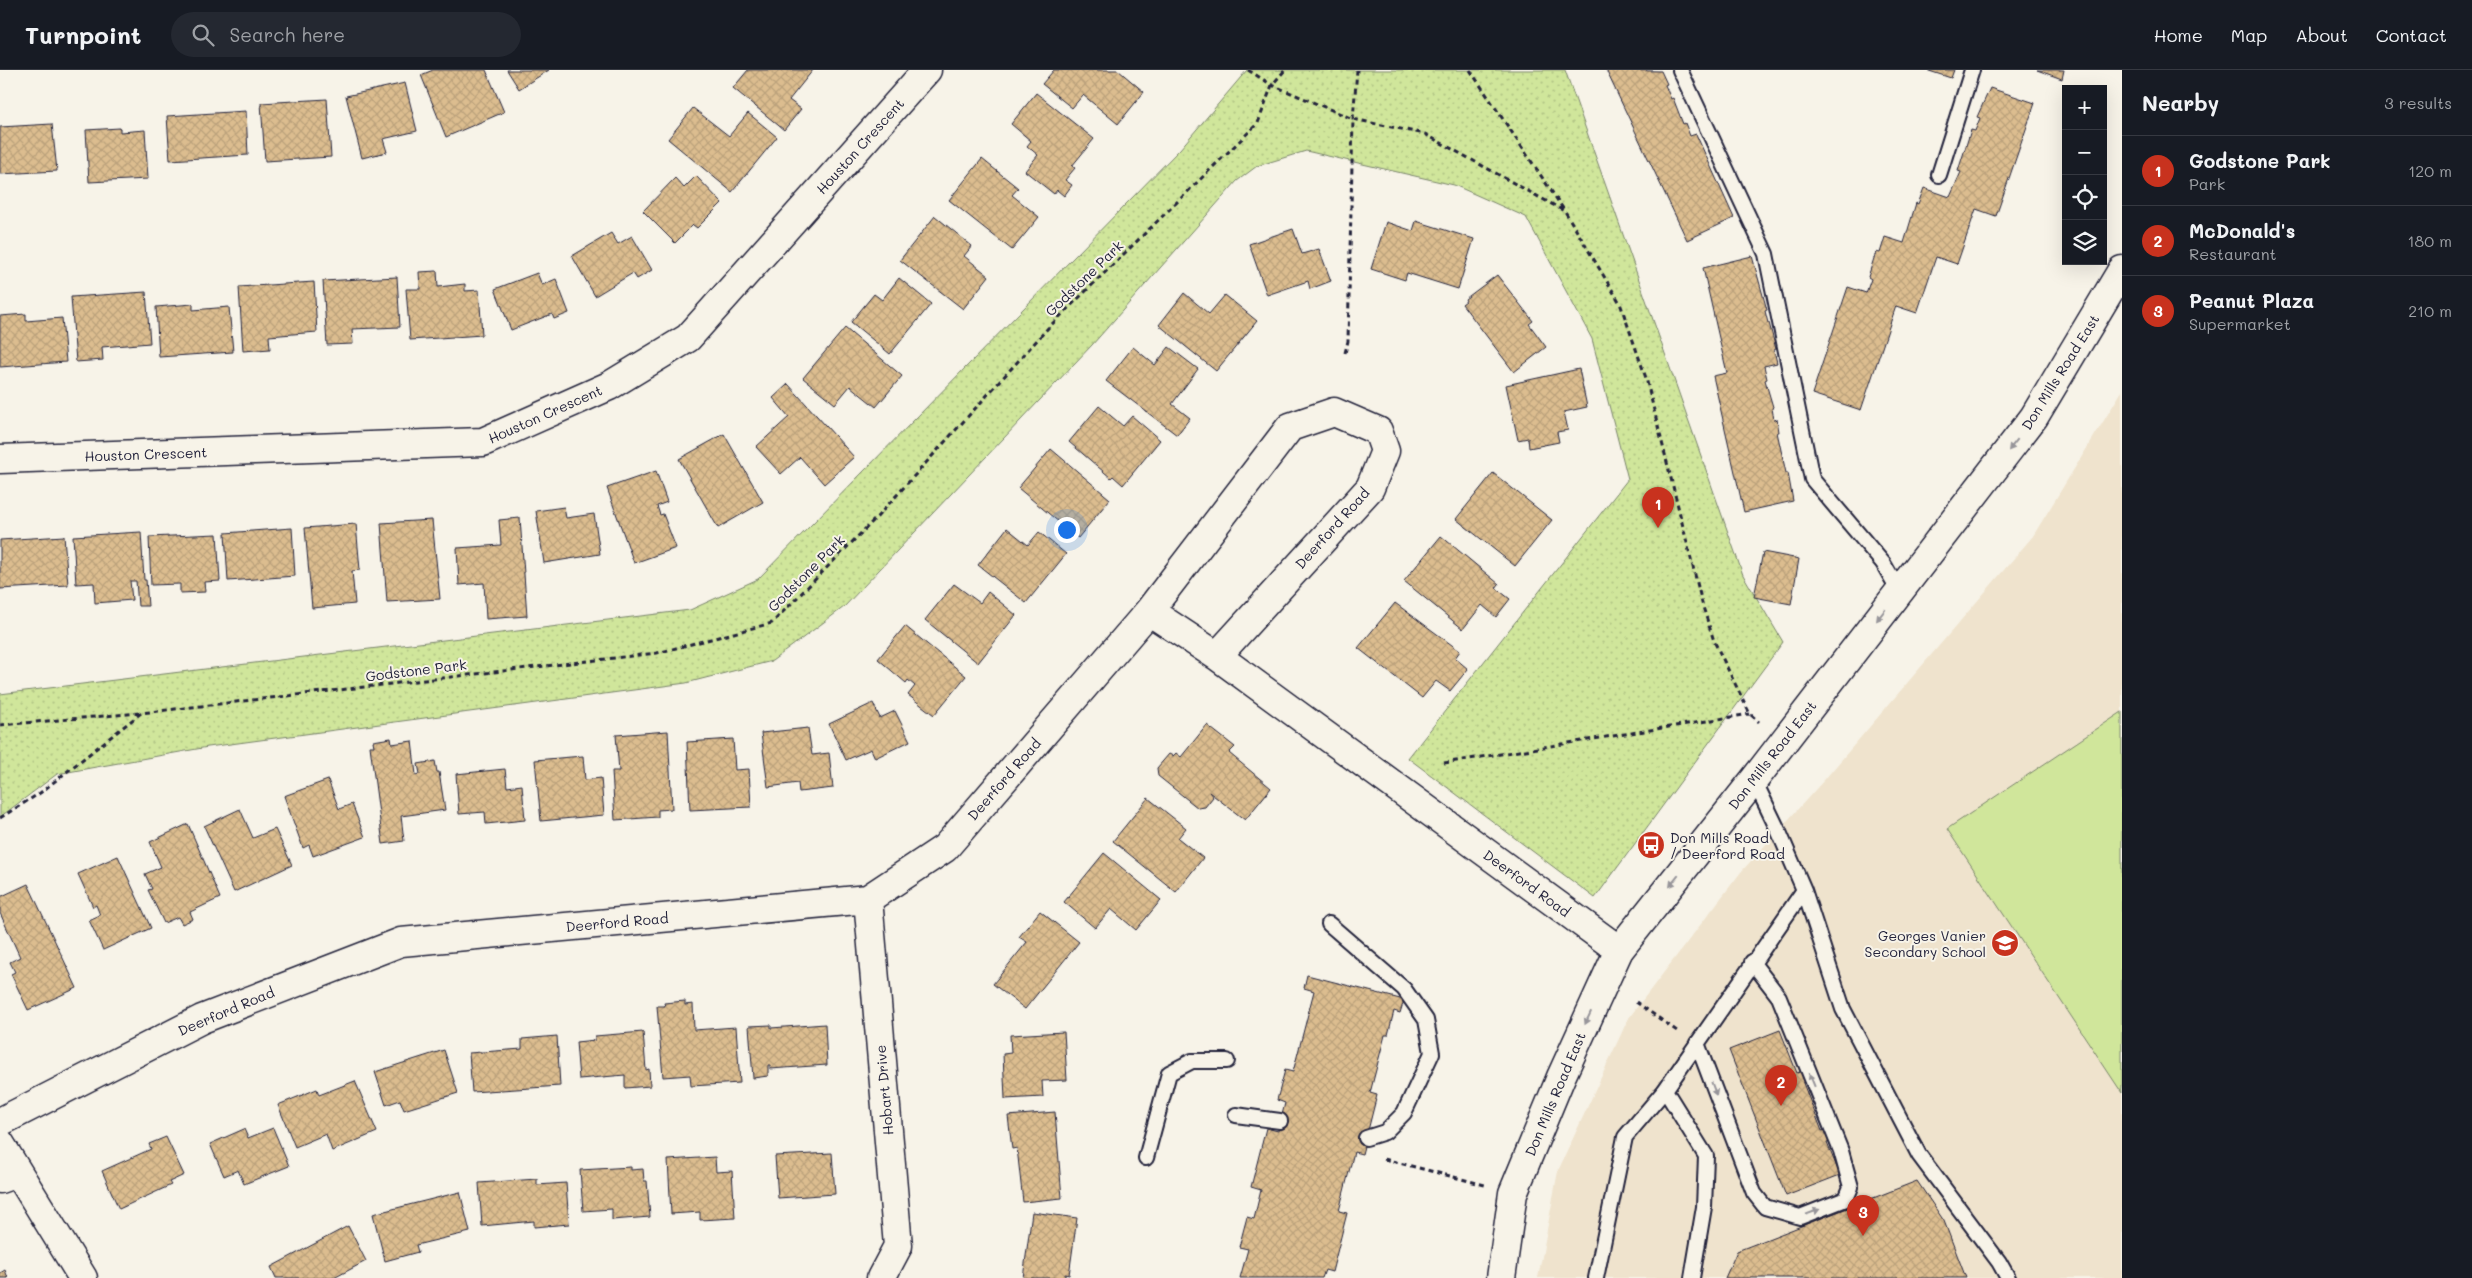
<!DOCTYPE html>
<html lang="en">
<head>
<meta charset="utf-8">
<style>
	body { margin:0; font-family:Mali,sans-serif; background:#242831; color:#f1f3f6 }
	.controls { position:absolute; right:15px; top:15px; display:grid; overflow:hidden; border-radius:0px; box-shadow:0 5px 20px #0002 }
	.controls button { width:45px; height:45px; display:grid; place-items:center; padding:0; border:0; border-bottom:1px solid #363941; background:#171b24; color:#f1f3f6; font:25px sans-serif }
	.you { position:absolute; left:1066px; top:459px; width:18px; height:18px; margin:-12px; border:4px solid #fff; border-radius:50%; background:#1a73e8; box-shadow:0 0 0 8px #1a73e833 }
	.badge { display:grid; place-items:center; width:32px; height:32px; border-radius:50%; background:#c8321e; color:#fff; font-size:16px; font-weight:700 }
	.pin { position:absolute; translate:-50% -41px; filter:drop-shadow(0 1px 2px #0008) }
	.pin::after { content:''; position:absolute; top:26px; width:18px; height:15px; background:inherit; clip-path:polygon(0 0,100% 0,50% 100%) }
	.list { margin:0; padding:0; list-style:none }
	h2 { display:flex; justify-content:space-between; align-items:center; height:65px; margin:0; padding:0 20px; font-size:21px }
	h2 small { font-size:16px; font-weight:400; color:#9ea1a6 }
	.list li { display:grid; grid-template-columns:32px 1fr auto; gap:15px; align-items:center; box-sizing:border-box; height:70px; padding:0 20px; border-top:1px solid #363941 }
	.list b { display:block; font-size:19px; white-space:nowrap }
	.list p { margin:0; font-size:16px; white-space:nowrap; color:#9ea1a6 }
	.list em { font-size:16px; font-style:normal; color:#9ea1a6 }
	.icon { flex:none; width:28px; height:28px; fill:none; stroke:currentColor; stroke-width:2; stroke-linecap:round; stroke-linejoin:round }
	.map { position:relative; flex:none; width:2122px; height:1208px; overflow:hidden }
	header { display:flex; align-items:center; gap:30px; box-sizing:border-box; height:70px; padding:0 25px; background:#171b24; border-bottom:1px solid #363941 }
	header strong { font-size:24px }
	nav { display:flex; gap:28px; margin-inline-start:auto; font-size:18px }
	.search { width:350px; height:45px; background:#242831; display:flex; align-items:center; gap:12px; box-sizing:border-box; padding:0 18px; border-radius:28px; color:#9ea1a6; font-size:19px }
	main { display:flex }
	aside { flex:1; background:#171b24 }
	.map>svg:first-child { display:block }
	.built { fill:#efe3cd }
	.grass { fill:#d0e69b; stroke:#79846b }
	.park { fill:url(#park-dots); stroke:#79846b }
	.building { fill:url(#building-cross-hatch); stroke:#22223b }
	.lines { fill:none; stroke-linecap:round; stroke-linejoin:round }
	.lane-casing { stroke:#22223b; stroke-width:18 }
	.street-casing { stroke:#22223b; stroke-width:31 }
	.secondary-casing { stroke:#22223b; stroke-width:31 }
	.path { stroke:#22223b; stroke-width:3; stroke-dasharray:5 4; stroke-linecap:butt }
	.lane { stroke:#f7f3e8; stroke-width:14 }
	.street { stroke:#f7f3e8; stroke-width:28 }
	.secondary { stroke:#f7f3e8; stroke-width:28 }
	.oneway { fill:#97959a }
	.labels { text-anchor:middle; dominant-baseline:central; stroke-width:4; stroke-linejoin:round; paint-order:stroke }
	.street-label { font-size:14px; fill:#22223b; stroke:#f7f3e8 }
	.poi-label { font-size:14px; fill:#22223b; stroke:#f7f3e8; text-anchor:start }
</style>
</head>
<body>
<header>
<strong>Turnpoint</strong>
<div class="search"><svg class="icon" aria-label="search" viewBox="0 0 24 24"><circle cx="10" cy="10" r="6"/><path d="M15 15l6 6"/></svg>Search here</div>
<nav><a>Home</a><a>Map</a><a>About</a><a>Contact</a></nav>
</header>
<main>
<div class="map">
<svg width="2122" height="1208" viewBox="0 0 2122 1208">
	<defs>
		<pattern id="park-dots" width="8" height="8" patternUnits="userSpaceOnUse" patternTransform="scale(1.25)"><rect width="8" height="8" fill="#d0e69b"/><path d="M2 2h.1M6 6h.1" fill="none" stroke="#b2c586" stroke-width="1.8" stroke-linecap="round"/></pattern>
		<pattern id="building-cross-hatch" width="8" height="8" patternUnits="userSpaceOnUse" patternTransform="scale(1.25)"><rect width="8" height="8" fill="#dcbd8f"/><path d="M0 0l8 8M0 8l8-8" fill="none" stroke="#bca27c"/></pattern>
	</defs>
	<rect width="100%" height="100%" fill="#f7f3e8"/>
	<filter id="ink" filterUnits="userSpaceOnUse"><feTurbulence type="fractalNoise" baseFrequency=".02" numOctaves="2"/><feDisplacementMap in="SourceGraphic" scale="10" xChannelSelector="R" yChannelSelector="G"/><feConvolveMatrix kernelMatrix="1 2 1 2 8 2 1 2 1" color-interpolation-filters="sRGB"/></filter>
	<g filter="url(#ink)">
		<path class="built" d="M2122,321V1208H1538L1558,1101L1628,949L1741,802L1825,709L2033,466Z"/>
		<path class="grass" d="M2122,642V1023L1947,759Z"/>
		<path class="park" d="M1247,0H1565L1743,505L1783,572L1595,828L1408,688L1628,409L1592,269L1526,147L1454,115L1306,81L1257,96L1237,111L1092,275L844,537L772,591L686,613L208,677L57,704L0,747V624L690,540L758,509L1180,79Z"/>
		<path class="building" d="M433,0H486L504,42L446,67L421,5Z
			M507,0H549L519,19Z
			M748,0H813L789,30L801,39L784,60L733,18Z
			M1054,0H1118L1144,22L1118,54L1083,25L1072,38L1042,14Z
			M1606,0L1661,1L1667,14L1665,15L1671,29L1673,28L1683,54L1685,53L1690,66L1696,64L1734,148L1687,170Z
			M1926,0H1954L1951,8Z
			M2037,0H2064L2062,9Z
			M405,13L417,61L383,69L387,82L362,88L346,26Z
			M1990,18L2035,33L1996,146L1976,139L1957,194L1936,187L1917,243L1896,236L1861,340L1812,324L1848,217L1866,223L1871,209L1868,207L1876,182L1880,183L1885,167L1904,173L1916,133L1918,134L1924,118L1950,127L1961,102L1958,101L1971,60L1975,61L1980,48L1977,47Z
			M1036,23L1094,69L1072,96L1075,98L1065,110L1072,115L1064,126L1057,120L1054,124L1025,101L1038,85L1027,76L1031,71L1011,54Z
			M327,29L331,87L265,91L261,33Z
			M693,38L729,66L748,43L777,67L732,122L668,69Z
			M246,41L248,85L170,90L167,46Z
			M52,54L57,101L0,104V57Z
			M120,58V62L145,60L148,109L89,112L86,60Z
			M982,89L1018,118L1012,125L1039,147L1012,180L949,130Z
			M696,106L722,133L697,158L693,155L675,173L643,141L675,108L684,118Z
			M935,146L972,176L964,186L989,206L963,239L900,190Z
			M1416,151L1474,169L1458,219L1407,203L1405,210L1371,199L1386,152L1413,161Z
			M1293,159L1302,184L1319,179L1331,211L1310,219L1308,211L1267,225L1249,174Z
			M611,163L618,174L632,166L652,200L637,209L633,203L595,226L572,186Z
			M1752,186L1767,240L1765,241L1768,253H1769L1776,279L1774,280L1777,293L1764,296L1767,309L1765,310L1773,337L1772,338L1774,350L1777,349L1779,362H1777L1786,403H1788L1793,431L1744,442L1713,306L1727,303L1703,198Z
			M437,201L438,217L465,214V221L479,220L482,265L410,270L406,219H420L419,202Z
			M537,203L542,215L556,209L569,243L554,249L552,244L511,260L495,219Z
			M1497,205L1533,251L1529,254L1546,277L1514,302L1462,234L1466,231L1465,229Z
			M397,207L400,257L352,259L353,274L327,275L323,211Z
			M899,208L931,234L890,284L851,252L874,224L882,230Z
			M314,212L317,262L269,266L270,279L243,281L239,217Z
			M146,222L150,273L102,277L103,290L76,292L71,227Z
			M1184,223L1209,244L1225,225L1257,251L1216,301L1159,255Z
			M193,234V240L229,237L233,282L159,287L156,237Z
			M26,244V251L62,248L66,292L0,297V246Z
			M845,258L902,306L876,337L850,316L835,334L803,308Z
			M1133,277L1155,295L1169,277L1198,299L1172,334L1190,348L1177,365L1106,311Z
			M1579,299L1587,337L1564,342L1568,360L1557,362L1559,372L1529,378L1528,368L1518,370L1506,315Z
			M788,314L854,387L824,414L800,387L781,404L756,377L789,347L773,328Z
			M1099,336L1123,356L1132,346L1160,370L1123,415L1113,406L1111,408L1069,372Z
			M724,364L763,432L718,458L679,389Z
			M1051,379L1110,429L1078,468L1018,418Z
			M656,401L667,432L657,436L660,445L663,444L676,478L634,493L607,418Z
			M1493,403L1552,450L1515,496L1456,449Z
			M564,437L566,448L594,444L600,484L544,493L536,441Z
			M520,448L527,546L486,549L484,513L459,515L457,478L501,475L499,450Z
			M432,450L440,529L387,532L381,453Z
			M356,454L360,500L352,501L355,534L312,538L305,458Z
			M292,458L295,506L228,511L225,463Z
			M1007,458L1028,475L1039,462L1066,484L1026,533L978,495Z
			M141,462L144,510H146L148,536H138L136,511H130L132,530L95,533L94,513L76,514L73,466Z
			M217,464L220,511L204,512L205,522L180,523V514L151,515L149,467Z
			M64,466L68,515L0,519V470Z
			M1441,466L1499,514L1496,518L1510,529L1496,547L1482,535L1463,559L1404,511Z
			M1763,482L1799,489L1791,534L1754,527Z
			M954,514L980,533L988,522L1016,545L978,593L925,550Z
			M1395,533L1460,581L1455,588L1468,599L1450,621L1436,611L1422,628L1358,578Z
			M905,556L966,606L934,645L908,625L915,616L908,610L906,613L878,589Z
			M873,633L880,648L895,641L910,671L875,688L871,679L846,690L829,654Z
			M1207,655L1235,677L1229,683L1271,718L1245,750L1209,722L1213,727L1205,737L1198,738L1158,706L1157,698L1169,684L1173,686L1176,683L1181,687Z
			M808,658L812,685L829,683L833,718L799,722L798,713L768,717L761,663Z
			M668,661L672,739L658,740V747L615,750L612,701H619L616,665Z
			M391,668L392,674L412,671L416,705L420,704L418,694L435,691L437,702H439L445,740L401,746L404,771L383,774L370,676H374L373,671Z
			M733,669L735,700L749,699L751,737L690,740L687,672Z
			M583,686L585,710L601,708L604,745L541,751L535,690Z
			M505,699L507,717L522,715L525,750L486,754L485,742L459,744L456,704Z
			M328,710L339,739L352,734L365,767L313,786L309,775L303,778L284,726Z
			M1148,728L1186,758L1178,768L1203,788L1176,822L1113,771Z
			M240,739L253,768L275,759L292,795L234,822L204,756Z
			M188,754L220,828L190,842L193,849L182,854L178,847L164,853L148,820L152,819L145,804L161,797L150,772Z
			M1104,783L1161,830L1136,860L1111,839L1095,858L1064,832Z
			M118,786L151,858L103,880L89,850L100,845L96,835L93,837L78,804Z
			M28,814L77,918L28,940L11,904L15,902L10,892L20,887L0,843V827Z
			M1040,841L1079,872L1025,939L993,914L1027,872L1019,867Z
			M1307,905L1404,930L1400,943L1394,941L1388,965H1385L1370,1023L1377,1025L1362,1084L1354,1082L1339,1141L1347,1143L1332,1202L1325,1200L1322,1208H1240L1248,1179L1239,1177L1247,1147L1254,1149L1261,1120L1251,1117L1266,1058L1278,1061L1285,1033L1277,1030L1285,1000L1293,1002L1314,921L1304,918Z
			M685,931V935L693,934L694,960L736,957L740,1013L691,1016L690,1005L663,1007L657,936H665L664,933Z
			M825,954L827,995L770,999V995H768V1006L753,1008L749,956L771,955V958Z
			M1780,960L1797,1003L1805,1000L1809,1011L1803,1013L1822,1061L1829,1058L1834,1071L1827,1073L1840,1105L1786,1126L1729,980Z
			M643,962L646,1000L649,999L650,1016L625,1018V1005L579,1009L576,972L595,970V966Z
			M1064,962L1067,1010L1042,1011L1043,1027L1005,1029L1003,984L1011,983L1010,965Z
			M557,966L560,1016L472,1022L469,983L522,979V969Z
			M444,980L458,1023L404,1040L400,1030L386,1035L375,1002Z
			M355,1011L377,1062L332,1081L326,1064L295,1077L278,1035L317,1019L319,1025Z
			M1055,1042L1062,1128L1023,1132L1017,1078L1012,1079L1008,1046Z
			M273,1058L289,1096L244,1114L238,1100L224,1106L210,1074L244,1059L248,1068Z
			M166,1067L184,1105L169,1112L171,1115L119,1139L102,1101L151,1079L149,1074Z
			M832,1083L835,1124L778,1128L775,1086Z
			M715,1087L716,1102L732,1101L735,1148L700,1150V1142L671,1144L668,1090Z
			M631,1097V1100L643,1099L644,1111H647L650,1147L612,1150V1139L583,1141L580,1100Z
			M537,1109V1115L566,1113L569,1154L534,1157V1151L482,1156L479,1113Z
			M1917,1111L1944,1151L1966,1208H1725L1737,1181Z
			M460,1122L470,1162L416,1175L418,1182L385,1191L373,1144Z
			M1032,1142L1077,1148L1069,1205L1065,1204V1208H1023Z
			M348,1156L366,1191L334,1208H276L271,1197Z
			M5,1200L8,1208H0V1203Z"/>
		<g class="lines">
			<g class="lane-casing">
				<path id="lane" d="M1680,0L1766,184L1812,409L1883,493L1899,521
					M1939,105L1972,0
					M1754,710L1779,762L1804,820L1843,939L1919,1085L1999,1192L2008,1208
					M1329,854L1404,919L1426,950L1432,983L1404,1043L1385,1062L1366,1068
					M1697,973L1754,1123L1765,1137L1800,1147L1846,1129L1851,1117L1841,1081L1779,927L1752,892
					M1665,1020L1706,1086L1704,1137L1692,1208
					M1236,1045L1280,1051
					M1146,1088L1169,1003L1192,991H1227
					M1596,1208L1625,1067L1665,1020L1804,820"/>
			</g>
			<g class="street-casing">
				<path id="street" d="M0,389L483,372L609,316L688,268L927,0
					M1149,541L1217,586L1619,880
					M868,829L898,1176L881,1208
					M0,1052L202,949L401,872L868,829L945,778L1149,541L1290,357L1334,342L1378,361L1385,381L1370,418L1217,586
					M0,1109L17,1103"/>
			</g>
			<g class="secondary-casing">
				<path id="secondary" d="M0,1073L83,1208
					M1501,1208L1513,1123L1561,1007L1619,880L1754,710L2034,347L2122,200"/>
			</g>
			<path class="path" d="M1248,0L1272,15L1353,49L1425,64L1566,142
				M1470,0L1566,143L1620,233L1646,308L1703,537L1714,571L1750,644L1759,652
				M1345,283L1348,271L1353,49L1357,0
				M0,655L140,643
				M1444,693L1750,644
				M0,748L40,723L141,643L657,583L772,553L877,447L1048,258L1258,53L1272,15L1285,0
				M1636,932L1677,961
				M1384,1089L1485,1115"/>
			<use href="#lane" class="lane"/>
			<use href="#street" class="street"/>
			<use href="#secondary" class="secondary"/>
		</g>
		<defs><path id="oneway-solid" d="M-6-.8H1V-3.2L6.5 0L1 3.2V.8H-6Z" transform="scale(1.25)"/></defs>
		<g class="oneway">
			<use href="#oneway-solid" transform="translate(2013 375) rotate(128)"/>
			<use href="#oneway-solid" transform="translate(1881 545) rotate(128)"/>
			<use href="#oneway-solid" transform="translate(1674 811) rotate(128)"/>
			<use href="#oneway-solid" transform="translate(1588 948) rotate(115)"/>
			<use href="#oneway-solid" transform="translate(1812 1010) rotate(-112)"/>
			<use href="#oneway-solid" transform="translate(1714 1019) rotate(69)"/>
			<use href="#oneway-solid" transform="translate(1813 1142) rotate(-21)"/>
		</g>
	</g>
	<defs>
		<g id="bus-disc" transform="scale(1.4375)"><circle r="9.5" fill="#c8321e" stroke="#f7f3e8"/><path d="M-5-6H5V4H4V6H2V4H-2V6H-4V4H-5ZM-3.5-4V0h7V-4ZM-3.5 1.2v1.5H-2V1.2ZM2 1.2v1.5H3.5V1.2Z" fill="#fff"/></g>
		<g id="school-disc" transform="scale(1.4375)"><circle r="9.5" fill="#c8321e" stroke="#f7f3e8"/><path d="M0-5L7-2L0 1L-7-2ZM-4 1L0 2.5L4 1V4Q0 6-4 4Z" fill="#fff"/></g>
	</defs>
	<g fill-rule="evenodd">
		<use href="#bus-disc" x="1651" y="775"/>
		<use href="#school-disc" x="2005" y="873"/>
	</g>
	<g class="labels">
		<g class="street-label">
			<text transform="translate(860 76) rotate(-48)">Houston Crescent</text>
			<text transform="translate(1084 208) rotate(-44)">Godstone Park</text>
			<text transform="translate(2060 302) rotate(-58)">Don Mills Road East</text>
			<text transform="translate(545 344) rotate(-24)">Houston Crescent</text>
			<text transform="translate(146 384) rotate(-2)">Houston Crescent</text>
			<text transform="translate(1332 458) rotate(-48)">Deerford Road</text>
			<text transform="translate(806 503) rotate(-45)">Godstone Park</text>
			<text transform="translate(416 600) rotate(-7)">Godstone Park</text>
			<text transform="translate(1772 685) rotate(-52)">Don Mills Road East</text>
			<text transform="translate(1004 709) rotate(-49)">Deerford Road</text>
			<text transform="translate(1527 813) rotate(36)">Deerford Road</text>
			<text transform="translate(617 852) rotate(-5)">Deerford Road</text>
			<text transform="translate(226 941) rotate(-23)">Deerford Road</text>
			<text transform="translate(884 1020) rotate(-95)">Hobart Drive</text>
			<text transform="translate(1555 1024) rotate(-67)">Don Mills Road East</text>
		</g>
		<g class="poi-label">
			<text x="1670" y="767">Don Mills Road<tspan x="1670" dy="16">/ Deerford Road</tspan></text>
			<text x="1986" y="865" text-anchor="end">Georges Vanier<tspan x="1986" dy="16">Secondary School</tspan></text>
		</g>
	</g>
</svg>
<div class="controls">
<button>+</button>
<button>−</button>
<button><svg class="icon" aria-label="locate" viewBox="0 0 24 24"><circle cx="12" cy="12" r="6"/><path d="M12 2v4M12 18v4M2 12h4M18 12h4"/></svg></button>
<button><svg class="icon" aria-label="layers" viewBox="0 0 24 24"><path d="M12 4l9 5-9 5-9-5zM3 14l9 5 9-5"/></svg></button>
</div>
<div class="you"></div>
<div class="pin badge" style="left:1658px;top:458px">1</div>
<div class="pin badge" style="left:1781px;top:1036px">2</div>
<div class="pin badge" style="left:1863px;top:1166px">3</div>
</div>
<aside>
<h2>Nearby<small>3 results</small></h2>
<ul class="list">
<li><span class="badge">1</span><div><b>Godstone Park</b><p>Park</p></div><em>120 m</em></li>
<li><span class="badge">2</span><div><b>McDonald's</b><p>Restaurant</p></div><em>180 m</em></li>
<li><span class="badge">3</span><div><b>Peanut Plaza</b><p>Supermarket</p></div><em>210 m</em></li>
</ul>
</aside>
</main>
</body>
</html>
